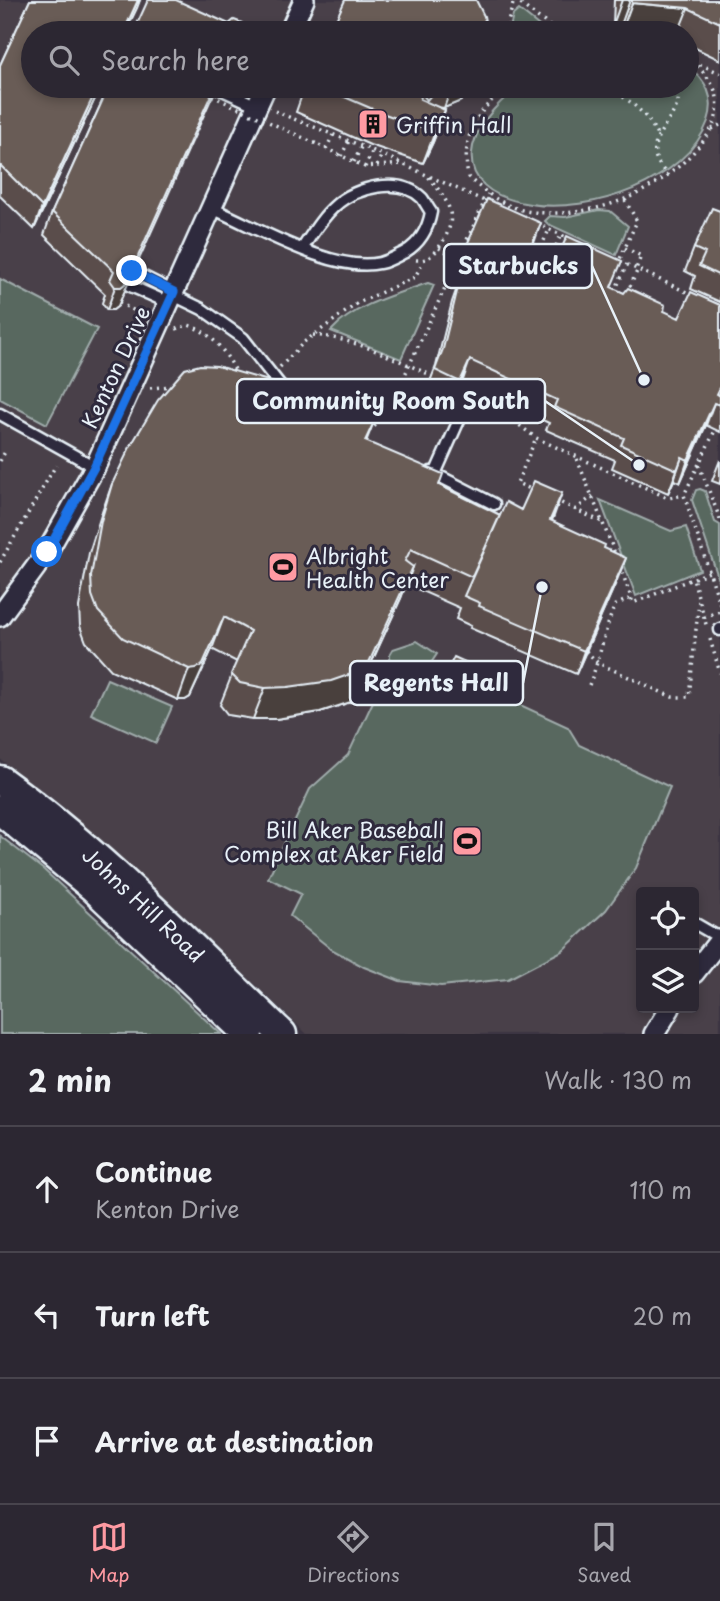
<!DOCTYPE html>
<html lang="en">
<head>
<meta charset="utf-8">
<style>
	body { margin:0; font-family:"Playpen Sans",sans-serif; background:#342f3a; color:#f1f3f6 }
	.controls { position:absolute; right:21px; bottom:21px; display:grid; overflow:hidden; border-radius:7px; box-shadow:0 4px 10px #0003 }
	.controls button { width:63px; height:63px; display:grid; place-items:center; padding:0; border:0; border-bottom:2px solid #48444d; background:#2c2732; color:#f1f3f6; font:35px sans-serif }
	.stop { position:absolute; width:21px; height:21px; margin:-16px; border:5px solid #1a73e8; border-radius:50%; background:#fff }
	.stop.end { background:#1a73e8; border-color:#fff; box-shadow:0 2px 7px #0008 }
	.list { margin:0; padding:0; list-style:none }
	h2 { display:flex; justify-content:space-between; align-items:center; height:91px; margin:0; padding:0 28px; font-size:30px }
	h2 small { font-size:23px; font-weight:400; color:#a6a5ac }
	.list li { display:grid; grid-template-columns:46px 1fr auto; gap:21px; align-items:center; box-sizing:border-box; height:126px; padding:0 28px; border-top:2px solid #48444d }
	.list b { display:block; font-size:26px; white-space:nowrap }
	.list p { margin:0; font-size:23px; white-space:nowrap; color:#a6a5ac }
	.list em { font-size:23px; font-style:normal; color:#a6a5ac }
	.icon { flex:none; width:38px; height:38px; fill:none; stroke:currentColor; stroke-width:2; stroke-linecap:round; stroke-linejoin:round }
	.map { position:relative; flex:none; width:720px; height:1034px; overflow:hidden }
	.search { position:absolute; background:#2c2732; box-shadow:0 4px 10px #0003; left:21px; right:21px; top:21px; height:77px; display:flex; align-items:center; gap:18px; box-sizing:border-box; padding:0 24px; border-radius:38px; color:#a6a5ac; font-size:26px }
	.sheet { height:469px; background:#2c2732 }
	nav { display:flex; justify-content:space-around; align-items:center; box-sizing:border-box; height:98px; border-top:2px solid #48444d; background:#2c2732; font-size:19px; color:#a6a5ac }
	nav a { display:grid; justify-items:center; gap:4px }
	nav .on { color:#ff9aa2 }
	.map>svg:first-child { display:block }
	.built { fill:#494048; fill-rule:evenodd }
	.green { fill:#58685f; stroke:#a0acac; stroke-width:2 }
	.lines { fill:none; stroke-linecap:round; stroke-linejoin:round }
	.service-casing { stroke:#e8f1f8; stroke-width:15 }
	.minor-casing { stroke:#e8f1f8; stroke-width:24 }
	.secondary-casing { stroke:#e8f1f8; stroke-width:33 }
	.path { stroke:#e8f1f8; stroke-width:3.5; stroke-dasharray:2 5; stroke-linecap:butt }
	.service { stroke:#2f2a3d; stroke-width:10 }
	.minor { stroke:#2f2a3d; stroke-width:19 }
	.secondary { stroke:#2f2a3d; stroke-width:28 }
	.path-bridge { stroke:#e8f1f8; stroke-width:3.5; stroke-dasharray:2 5; stroke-linecap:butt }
	.wall { fill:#5a4e4b; stroke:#e8f1f8; stroke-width:2 }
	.shaded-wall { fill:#4a403d; stroke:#e8f1f8; stroke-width:2 }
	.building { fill:#695b57; stroke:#e8f1f8; stroke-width:2 }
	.route { stroke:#1a73e8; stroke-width:9 }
	.labels { text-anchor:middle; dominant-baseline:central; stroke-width:6; stroke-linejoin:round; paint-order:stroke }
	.poi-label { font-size:21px; fill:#e8f1f8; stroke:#2f2a3d; text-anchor:start }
	.street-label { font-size:21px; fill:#e8f1f8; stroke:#2f2a3d }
	.leader { fill:none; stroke:#e8f1f8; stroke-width:2.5 }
	.callout-dot { fill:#e8f1f8; stroke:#2f2a3d; stroke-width:2.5 }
	.callout { fill:#2f2a3d; stroke:#e8f1f8; stroke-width:2.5 }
	.callout-label { font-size:23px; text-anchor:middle; font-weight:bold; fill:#e8f1f8 }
</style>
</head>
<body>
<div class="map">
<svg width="720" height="1034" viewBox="0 0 720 1034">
	<rect width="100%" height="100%" fill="#3b3442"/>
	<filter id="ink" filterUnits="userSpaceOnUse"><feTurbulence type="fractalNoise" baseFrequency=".0143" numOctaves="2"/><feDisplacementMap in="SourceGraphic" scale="14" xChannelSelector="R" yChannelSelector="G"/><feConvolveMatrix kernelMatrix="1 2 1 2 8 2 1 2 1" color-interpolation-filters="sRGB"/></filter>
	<g filter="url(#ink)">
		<path class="built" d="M0,0H720V1034H307L168,901L53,799L0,759ZM33,33H687V86H33ZM641,892H694V1008H641Z"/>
		<path class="green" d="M519,10L523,13L548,33H509L513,15Z
			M687,66C706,79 716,98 708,121C686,182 589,214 530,204C443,190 465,125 520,86H687Z
			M599,210L610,211L628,226L616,255L548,224L545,221L550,216L565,217Z
			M0,279L97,329L47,424L0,399Z
			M428,283L434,285L401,359L331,331C354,305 396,294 428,283Z
			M700,489L705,491L715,522L720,525V583L692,500L696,490Z
			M600,500L671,531L686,527L700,570L636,596Z
			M417,641L437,654L431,663L448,671L452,663L479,686L568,727L579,745L670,787L636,868L606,910L562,951L508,979L441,986L400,981L364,967L331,949L290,916L301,894L268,878L310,789L348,755L384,678L393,682L396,675L392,673L397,664H390V654L393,649Z
			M107,679L172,707L156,743L91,714Z
			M0,836L44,870L221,1034H0Z"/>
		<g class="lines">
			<g class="service-casing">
				<path id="service" d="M245,86L262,94
					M216,87L257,106
					M211,208C254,226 334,274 380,263C389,261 397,256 405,252C420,243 428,229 431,212C428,208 425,202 422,198C400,176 356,187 336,205C322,217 312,234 302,249
					M132,271L174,292
					M126,284L169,303
					M173,295L202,309L243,338L287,394
					M0,414L95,467
					M431,472L494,504
					M435,474L464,409
					M720,629V630
					M694,923L720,938"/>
			</g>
			<g class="minor-casing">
				<path id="minor" d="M289,33L304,0
					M0,616L47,552L95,467L266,86
					M694,973L720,940
					M654,1034L670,1008"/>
			</g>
			<g class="secondary-casing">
				<path id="secondary" d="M0,780C103,854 191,947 282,1034
					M0,810L94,888L248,1034"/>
			</g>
			<path class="path" d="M515,0L559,33
				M505,33L514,0
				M687,59L720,73
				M508,86C476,112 461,135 468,177C487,194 507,209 533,212C595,219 659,193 699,146C711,133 720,116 717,98C715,84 703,72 694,62
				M605,86C627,98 649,113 658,138
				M490,99L492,86
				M275,111C316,129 359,143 400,163
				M712,129L720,125
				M319,145L365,167L402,164L489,203
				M326,149L333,135
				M341,156L350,139
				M354,162L362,145
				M377,166L382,154
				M365,167L373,150
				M668,176C664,171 658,164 656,158C647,131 689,112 676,86
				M625,200L637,221L619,261L691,294
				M537,224L568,238
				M439,248L458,258
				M625,248L641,256L636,269
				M538,253L550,258
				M416,260C426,261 433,256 439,247C462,216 447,199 426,174
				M532,266L549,230
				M544,271L561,235
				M447,283L458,289
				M615,291L627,264
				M627,293L638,269
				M119,303L145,316
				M176,329L188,325C213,333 225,352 237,373
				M313,335C357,339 395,359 435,377
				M280,367L304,342L358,303L415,277L423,262
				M455,386L499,405L515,422L536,438L668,498L684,495
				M150,388L173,386
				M720,420L684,495L720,604
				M369,431L386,416L488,194
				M577,459L616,556
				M0,461L6,450
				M699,465L720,519
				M535,491L517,483L536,438
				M555,500L602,522
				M575,510L593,496
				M0,562L56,465
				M620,566L633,603L709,572
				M700,602L707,628
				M704,617L720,611
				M710,639L720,673
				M586,651L598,663L672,697H689L699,600L693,578
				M589,685C600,659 604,631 615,605L631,598"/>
			<use href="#service" class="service"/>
			<use href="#minor" class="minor"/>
			<use href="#secondary" class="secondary"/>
			<path class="path-bridge" d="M212,96L319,145"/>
		</g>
		<path class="wall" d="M30,0H140L125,33H33L101,86L34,229L0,196V65Z
			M614,0H720V60L687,44V33H620L621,25H613Z
			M109,86L118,306L113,310H107L102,303L105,294L44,235L52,212Z
			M305,86H472L461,101L444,108L437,107L445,110L433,142L423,163L370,145L296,112Z
			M720,211V302L691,289L695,276L685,271L694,248Z
			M533,246L527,259L552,270L612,288L664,311L720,396V432L706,425L680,483L674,480L668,493L612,468L615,460L546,430L549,423L462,383L452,405L426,392L436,366L452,302L460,279L455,277L463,254Z
			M373,424L366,442L439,485L500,515L521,510L552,521L604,548L617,580L576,674L470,628L471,626L456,619L460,608L406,584L401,598L354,701L320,712L276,719H253L228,715L220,705L237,662L212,649L190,697L185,700H178L111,670L86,642L80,626L79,607L89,553L101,515L112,484Z
			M720,460V484L712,481Z
			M450,665L485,671L479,686L448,671Z"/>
		<path class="shaded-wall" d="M138,0H140L137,8L125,33H123Z
			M622,0H630L621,25H613Z
			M632,3L688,8L678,33H621Z
			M98,86H101L34,229L42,207Z
			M215,86H217L118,306L113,310H107L115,287Z
			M452,86H472L461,101L444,108Z
			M445,110L433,142L423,163L435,132Z
			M541,223L533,246L518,281L526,258Z
			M470,360L462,383L452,405L460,382Z
			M714,403L706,425L680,483L688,460Z
			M682,457L674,480L668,493L677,470Z
			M562,493L554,516L542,543L550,520Z
			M626,558L617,580L576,674L584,651Z
			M413,567L401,598L354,701L320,712L276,719H253L265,688Z
			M224,617L212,649L190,697L185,700H178L189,669Z"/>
		<path class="building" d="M30,0H138L123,33H33V86H98L42,207L0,165V65Z
			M148,0H176L229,24L234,20L242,23L241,33H133Z
			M345,0H476L484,16L487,33H330Z
			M632,0H720V23L688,8L632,3Z
			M109,86H215L126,283L121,287H115L110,280L114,271L52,212Z
			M319,86H435L432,94L427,100L422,94L420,99L445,110L435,132L382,113Z
			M487,199L541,223L526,258L552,270L567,236L622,261L611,287L624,293L628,288L665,305L664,311L679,318L691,292L720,305V388L717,394L720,396V405L714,403L688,460L682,457L677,470L621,445L624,438L554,407L557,400L470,360L460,382L435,370L443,349L460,279L471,257L463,254Z
			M712,208L720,211V276L699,266L705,253L694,248Z
			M200,365L217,366L265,380L306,394L373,424L365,441L443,474L439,485L500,515L472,577L411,549L405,561L413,567L366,669L331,681L288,687L265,688L240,683L231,674L250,631L224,617L202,666L196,668L189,669L123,638L98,611L92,595L91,576L101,521L112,484L130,447L158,400L185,369Z
			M534,481L562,493L550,520L605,545L604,548L626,558L584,651L479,606L480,603L464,596L506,502L521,510Z
			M454,657L485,671L481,679L450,665Z"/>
	</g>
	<g class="lines" filter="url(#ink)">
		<path class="route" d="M47,552L94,467L174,292L132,271"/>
	</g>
	<defs>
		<g id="building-square" transform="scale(1.575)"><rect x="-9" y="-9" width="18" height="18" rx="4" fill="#ff9aa2" stroke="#2f2a3d"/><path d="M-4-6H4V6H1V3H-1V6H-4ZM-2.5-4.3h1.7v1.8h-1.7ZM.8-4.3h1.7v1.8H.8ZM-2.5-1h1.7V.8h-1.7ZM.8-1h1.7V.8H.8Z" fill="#111"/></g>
		<g id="stadium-square" transform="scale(1.575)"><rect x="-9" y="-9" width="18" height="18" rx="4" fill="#ff9aa2" stroke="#2f2a3d"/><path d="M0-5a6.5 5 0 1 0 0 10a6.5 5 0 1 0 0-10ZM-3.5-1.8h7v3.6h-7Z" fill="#111"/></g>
	</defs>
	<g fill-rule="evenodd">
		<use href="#building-square" x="373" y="124"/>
		<use href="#stadium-square" x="283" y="567"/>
		<use href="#stadium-square" x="467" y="841"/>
	</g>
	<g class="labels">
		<g class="poi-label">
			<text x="396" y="124">Griffin Hall</text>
			<text x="306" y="555">Albright<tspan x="306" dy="24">Health Center</tspan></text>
			<text x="444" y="829" text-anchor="end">Bill Aker Baseball<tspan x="444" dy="24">Complex at Aker Field</tspan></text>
		</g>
		<g class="street-label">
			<text transform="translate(115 367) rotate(-65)">Kenton Drive</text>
			<text transform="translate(144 904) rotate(43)">Johns Hill Road</text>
		</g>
	</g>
	<path class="leader" d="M644 380L592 266M639 465L545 401M542 587L523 683"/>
	<g class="callout-dot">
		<circle cx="644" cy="380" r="7"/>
		<circle cx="639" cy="465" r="7"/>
		<circle cx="542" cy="587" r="7"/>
	</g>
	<g class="callout">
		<rect x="444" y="244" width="148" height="44" rx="7"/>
		<rect x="237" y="379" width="308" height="44" rx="7"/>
		<rect x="350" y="661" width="173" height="44" rx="7"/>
	</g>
	<g class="callout-label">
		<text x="518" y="274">Starbucks</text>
		<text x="391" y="409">Community Room South</text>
		<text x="436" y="691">Regents Hall</text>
	</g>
</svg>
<div class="controls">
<button><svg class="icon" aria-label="locate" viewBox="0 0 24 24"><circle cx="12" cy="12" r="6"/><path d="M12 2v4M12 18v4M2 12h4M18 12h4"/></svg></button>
<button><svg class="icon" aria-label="layers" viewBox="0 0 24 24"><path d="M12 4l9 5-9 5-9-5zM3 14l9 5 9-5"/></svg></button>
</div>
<div class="stop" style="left:47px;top:552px"></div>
<div class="stop end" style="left:132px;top:271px"></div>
<div class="search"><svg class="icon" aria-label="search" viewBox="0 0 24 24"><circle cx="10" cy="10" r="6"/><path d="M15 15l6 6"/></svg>Search here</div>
</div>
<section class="sheet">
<h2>2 min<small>Walk · 130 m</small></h2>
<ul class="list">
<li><svg class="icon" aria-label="ahead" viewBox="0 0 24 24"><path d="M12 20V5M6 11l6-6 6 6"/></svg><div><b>Continue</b><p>Kenton Drive</p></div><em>110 m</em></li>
<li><svg class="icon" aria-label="left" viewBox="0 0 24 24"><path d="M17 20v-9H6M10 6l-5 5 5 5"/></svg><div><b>Turn left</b></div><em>20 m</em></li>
<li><svg class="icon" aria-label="arrive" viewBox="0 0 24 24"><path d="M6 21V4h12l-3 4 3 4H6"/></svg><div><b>Arrive at destination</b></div></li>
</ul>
</section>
<nav>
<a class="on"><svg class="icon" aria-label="map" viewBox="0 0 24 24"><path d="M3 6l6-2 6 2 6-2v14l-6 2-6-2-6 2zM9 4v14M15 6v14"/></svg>Map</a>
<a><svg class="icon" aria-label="directions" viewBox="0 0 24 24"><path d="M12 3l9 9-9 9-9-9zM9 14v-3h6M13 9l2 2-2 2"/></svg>Directions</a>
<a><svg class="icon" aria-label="saved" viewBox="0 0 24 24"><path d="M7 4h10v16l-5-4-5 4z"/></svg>Saved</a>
</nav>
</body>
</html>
